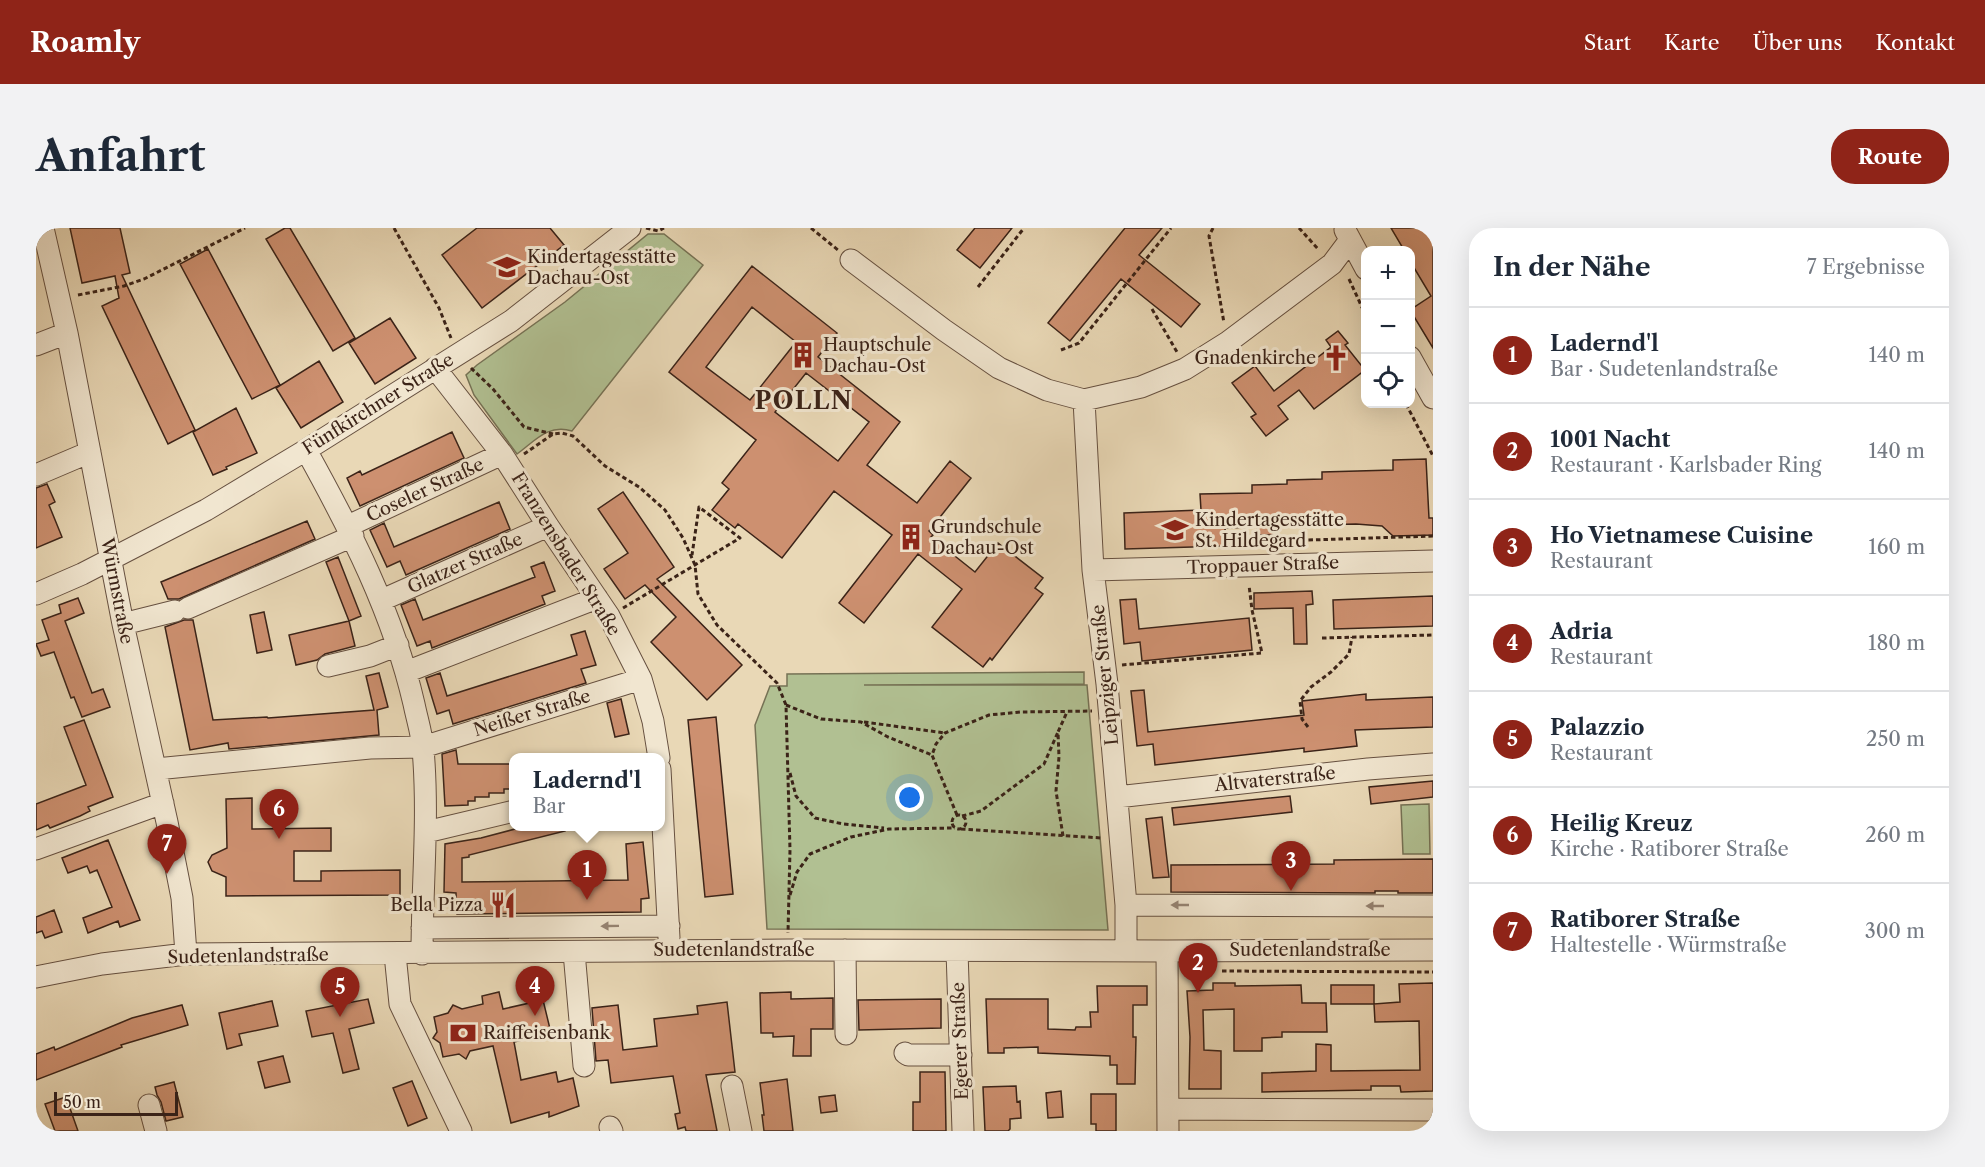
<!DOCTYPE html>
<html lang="de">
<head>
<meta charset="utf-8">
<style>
	body { margin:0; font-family:"Libre Caslon Text",serif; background:#f2f2f3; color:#1f2937 }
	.controls { position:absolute; right:18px; top:18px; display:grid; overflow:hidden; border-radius:12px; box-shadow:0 6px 24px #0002 }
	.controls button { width:54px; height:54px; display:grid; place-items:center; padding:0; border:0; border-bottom:2px solid #e0e1e3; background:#fff; color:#1f2937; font:30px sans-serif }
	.scale { position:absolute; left:18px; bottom:15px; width:124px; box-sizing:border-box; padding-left:6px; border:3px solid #3b2318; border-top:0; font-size:16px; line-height:21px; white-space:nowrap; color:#3b2318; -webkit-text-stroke:4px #f1e6d0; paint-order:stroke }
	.you { position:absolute; left:874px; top:570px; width:21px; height:21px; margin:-15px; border:4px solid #fff; border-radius:50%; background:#1a73e8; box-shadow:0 0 0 9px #1a73e833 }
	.badge { display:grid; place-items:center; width:39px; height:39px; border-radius:50%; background:#8f2418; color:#fff; font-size:20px; font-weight:700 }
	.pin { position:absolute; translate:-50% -50px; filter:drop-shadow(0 2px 3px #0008) }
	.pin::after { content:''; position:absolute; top:32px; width:21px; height:18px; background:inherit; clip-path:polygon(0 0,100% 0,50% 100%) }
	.popup { position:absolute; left:473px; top:525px; width:156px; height:78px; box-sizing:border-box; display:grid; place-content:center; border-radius:12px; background:#fff; filter:drop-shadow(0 2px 4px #0005); font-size:20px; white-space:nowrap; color:#747a83 }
	.popup b { font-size:22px; color:#1f2937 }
	.popup::after { content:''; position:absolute; left:50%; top:100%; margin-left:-12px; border:12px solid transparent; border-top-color:#fff }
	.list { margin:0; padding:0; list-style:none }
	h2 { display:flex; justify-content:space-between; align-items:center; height:78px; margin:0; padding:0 24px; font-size:26px }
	h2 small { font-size:20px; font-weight:400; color:#747a83 }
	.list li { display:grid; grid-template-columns:39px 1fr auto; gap:18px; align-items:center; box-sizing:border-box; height:96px; padding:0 24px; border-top:2px solid #e0e1e3 }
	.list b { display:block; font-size:22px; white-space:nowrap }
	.list p { margin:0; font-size:20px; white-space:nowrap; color:#747a83 }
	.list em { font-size:20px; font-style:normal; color:#747a83 }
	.icon { flex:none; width:33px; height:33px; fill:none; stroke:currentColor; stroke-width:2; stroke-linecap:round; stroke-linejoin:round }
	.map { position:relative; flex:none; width:1397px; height:903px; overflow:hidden; border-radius:24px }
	header { display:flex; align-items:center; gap:36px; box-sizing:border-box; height:84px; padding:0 30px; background:#8f2418; color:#fff }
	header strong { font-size:28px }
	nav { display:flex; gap:33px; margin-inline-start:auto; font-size:21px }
	.intro { display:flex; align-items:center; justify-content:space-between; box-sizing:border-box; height:144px; padding:0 36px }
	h1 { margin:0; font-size:42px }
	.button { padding:15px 27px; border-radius:24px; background:#8f2418; color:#fff; font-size:21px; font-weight:700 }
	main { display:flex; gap:36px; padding:0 36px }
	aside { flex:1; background:#fff; border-radius:24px; box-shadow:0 6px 24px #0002 }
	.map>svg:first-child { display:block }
	.green { fill:#b1c092; stroke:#767255; stroke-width:1.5 }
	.building { fill:#cd9070; stroke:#3b2318; stroke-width:1.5; fill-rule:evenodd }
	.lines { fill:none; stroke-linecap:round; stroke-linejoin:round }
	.minor-casing { stroke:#665040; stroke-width:23 }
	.path { stroke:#3b2318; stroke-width:3; stroke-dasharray:4.5 3; stroke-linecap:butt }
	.minor { stroke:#f1e6d0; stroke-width:21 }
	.oneway { fill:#968474 }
	.labels { text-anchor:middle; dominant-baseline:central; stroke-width:6; stroke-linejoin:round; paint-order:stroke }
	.poi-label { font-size:18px; fill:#3b2318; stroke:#f1e6d0; text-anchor:start }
	.street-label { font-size:18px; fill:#3b2318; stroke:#f1e6d0 }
	.district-label { font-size:24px; font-weight:bold; letter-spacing:1.5px; fill:#3b2318; stroke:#f1e6d0 }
</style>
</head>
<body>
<header>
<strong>Roamly</strong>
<nav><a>Start</a><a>Karte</a><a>Über uns</a><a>Kontakt</a></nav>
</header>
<div class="intro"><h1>Anfahrt</h1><a class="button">Route</a></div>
<main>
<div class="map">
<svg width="1397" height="903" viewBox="0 0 1397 903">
	<rect width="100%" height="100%" fill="#e9d8b6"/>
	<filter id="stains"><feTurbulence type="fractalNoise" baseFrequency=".00333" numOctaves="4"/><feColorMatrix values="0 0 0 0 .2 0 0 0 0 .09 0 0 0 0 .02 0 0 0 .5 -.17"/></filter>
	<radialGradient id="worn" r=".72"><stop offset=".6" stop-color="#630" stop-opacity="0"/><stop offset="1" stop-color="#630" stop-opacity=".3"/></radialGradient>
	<path class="green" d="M612,6H628L667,37L536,203C512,196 500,212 481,226L438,167L430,147L441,137L529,74Z
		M1048,444V456L828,457H1051L1072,702L731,701L719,497L734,458H751V446Z
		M1393,576L1394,626H1367L1365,577Z"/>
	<path class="building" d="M34,0H84L94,45L86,47L159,202L132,216L66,78L83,70L79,48L46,55Z
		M249,0H254L319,110L297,123L230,11Z
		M441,0H514L528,17L446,80L406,27Z
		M939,0H976L944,40L921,22Z
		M1089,0H1126L1103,27L1164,76L1145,99L1085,51L1034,113L1012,95Z
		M1355,0H1397V120L1374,82L1395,68L1374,33V22H1368Z
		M172,21L244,157L216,171L144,36Z
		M716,38L801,105L782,129L864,194L831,237L881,275L914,233L935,250L893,303L897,307L895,309L939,344L962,315L1007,350L999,360L1007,366L956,432L954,430L947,439L896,399L926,361L882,326L828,395L803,375L856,307L798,263L746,330L702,296L699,300L676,282L693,261L686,255L720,212L633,144ZM716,79L760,114L714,172L670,139ZM770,145L833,194L802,233L739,184Z
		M354,90L380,130L339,156L313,115Z
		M1302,103L1312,115L1309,117L1329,142L1278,181L1263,162L1242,178L1252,191L1230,208L1215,189L1220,186L1196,155L1219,138L1238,163L1295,119L1290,112Z
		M283,133L307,174L265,200L240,160Z
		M200,180L221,225L190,239L191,241L177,247L157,204Z
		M416,204L428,230L324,278L311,250L324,243L326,247Z
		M1390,231L1393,290H1397V307L1357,308L1346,298L1320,296L1239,298V307H1221V299L1189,300L1190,318L1089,321L1088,285L1165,282L1164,266L1216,265V257L1251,256V252L1286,251V244L1357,242V232Z
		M11,256L19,274L13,277L26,309L0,320V260Z
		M587,264L638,339L621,351L706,437L671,472L615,414L640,389L609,357L589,371L568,341L592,325L562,281Z
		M463,274L474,301L370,347L364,333L351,339L334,302L348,295L358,319Z
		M271,293L279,311L143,371H132L125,354Z
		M302,329L325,388L313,393L290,334Z
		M508,334L519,363L506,368L509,376L396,420L394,413L381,418L365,377L379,371L387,392L499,349L495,339Z
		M1276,363L1277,376L1270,377L1271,416H1258L1257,380L1218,381V365Z
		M1397,368V398L1298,401L1297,372Z
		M42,370L48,385L29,393L56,465L67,461L74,479L46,489L38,469L35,470L18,424L5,428L0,416L13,412L6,392L25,385L23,377Z
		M1100,371L1103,401L1213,390L1216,422L1106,433L1104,414L1088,416L1084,372Z
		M228,384L236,422L221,425L214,387Z
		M148,392H157L177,492L231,489L232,490L338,482L330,448L343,445L352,479L341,482L343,507L193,521L192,515L154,522L129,399Z
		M313,393L319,418L289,426L281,432L260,437L253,407Z
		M549,403L560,437L545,441L550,455L417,496L413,482L401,486L390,450L404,445L411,468L541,427L535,407Z
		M1108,462L1112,504L1268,487L1266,473L1330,466V472L1397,469V499L1319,502L1321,518L1268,524V520L1119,537L1117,516L1101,518L1095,463Z
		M585,471L593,506L579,509L571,475Z
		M680,489L697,666L669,669L652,492Z
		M48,492L77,569L52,579L54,583L44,588L14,600L12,597L0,602V576L50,557L28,499Z
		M420,522L422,536H477V561H468V565H453V569H439V573H432V577L409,578L406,526Z
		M1397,553V569L1335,576L1333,559Z
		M1254,568L1256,584L1138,597L1136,580Z
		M216,570V601L295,600V623H258V653H285V643L364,642V667L190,668V649L176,643L172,634L176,627L191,620L190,571Z
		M1126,589L1133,649L1117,650L1110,591Z
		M482,598H528L529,603L433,627V629L426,630V654L592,652L590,616L607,614L613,670L605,671V684L421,686L420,665L408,664L409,616L445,610L483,600Z
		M72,612L104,692L84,699L82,693L52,705L47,690L76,679L61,642L54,645L51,638L32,645L26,630Z
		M1397,631V665H1362V663H1339V665L1135,664V637L1298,636V632Z
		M18,682L26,704L9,710L6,703L0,705V689Z
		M1177,755H1199V758L1265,757L1266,775H1290L1291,804H1246V809L1226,810V823H1198V781L1167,782L1168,822L1185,823V861H1153L1154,809L1151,763L1177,762Z
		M1397,755V863L1365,864L1364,858H1335V862L1226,864V845L1280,843V816L1295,817V843L1384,842L1383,793L1339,794L1338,776H1295V757H1338V776L1364,774L1363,756Z
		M1061,758H1111V777H1097V809H1100L1099,856H1081V837H1074V828L1002,825V819L968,820V825H952L950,771H1012V801L1039,802L1040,799H1055L1054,784H1062Z
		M463,764L467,781L507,772L515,805L478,814L485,852L520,844L522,854L537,850L543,878L513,889V884L475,895L457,818L434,823L430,831L423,826L407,829L404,815L397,810L401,804L398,789L412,785L417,777L426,781L447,776L446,768Z
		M755,764V771L797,770V801H775V828H757L758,808L737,809V805H725L724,765Z
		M332,771L338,795L313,801L323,841L307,845L297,805L276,809L270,783Z
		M905,771V800L823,802L822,772Z
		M236,773L242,798L203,806L206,817L191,821L183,785Z
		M691,774L699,844L670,847L681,903H650L649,899L642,901L639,886L644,885L637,848L575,855L572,832L560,833L556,780L582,777L587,822L621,818L618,791L662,786L661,778Z
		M146,777L152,797L85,817L86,819L0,852V826L18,819L19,822L96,790Z
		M247,828L254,854L229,860L222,834Z
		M884,844H909L910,903H877V874H884Z
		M751,851L757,903H728L726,887H728L724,855Z
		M376,853L391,890L372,898L357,860Z
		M138,854L147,889L130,893L125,874L121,867L119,859Z
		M980,858L981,874L984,873L985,890L974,891V901L972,903H949L947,859Z
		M1025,863L1027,889L1012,890L1010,865Z
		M1055,866H1080V903H1060V896H1055Z
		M799,867L801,883L785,885L783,869Z
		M30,869L42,903H19L9,876Z"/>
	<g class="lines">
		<g class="minor-casing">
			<path id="minor" d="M7,0L31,105L87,396L131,594L146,670L150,726
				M1309,2L1330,41
				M815,32L908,102L963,140L1011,162L1048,172L1105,159L1149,141L1192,114L1296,36L1314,12
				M0,117L31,105
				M1374,129L1397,170
				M399,140L466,226L512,298L573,388L605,451L617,493L623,530
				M1048,172L1057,342L1071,456L1090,677V722
				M270,222C315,303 357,385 378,476C381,491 386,506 387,521C393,589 386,657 386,726
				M0,247L54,224
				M312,298L466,226
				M1057,342L1397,333
				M0,366L46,346L170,282L270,222L475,93L594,0
				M346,372L512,298
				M152,380L317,308
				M87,396L139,383
				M292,438L334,428L362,417
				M370,444L561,370
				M120,541L334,520L387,519L605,451
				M624,541L633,710
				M1081,569L1332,541L1397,536
				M390,604L478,583
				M0,621L127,575
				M1090,677L1397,678
				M386,700L633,698
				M809,722L810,806
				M921,723L927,903
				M1131,723L1132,903
				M538,724L548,838
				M359,726L364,776L425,903
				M0,749L66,736L150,726L752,722L1131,723L1397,722
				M869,825L872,827H925
				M696,858L705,903
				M113,877L120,903
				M1132,881L1397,882
				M574,899L576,903"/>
		</g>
		<path class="path" d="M358,0L403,80L415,110
			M610,0L622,3L628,0
			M775,0L802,22
			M1177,0L1173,8L1188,95
			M1263,0L1283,22
			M1313,51L1330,88
			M942,59L988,0
			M42,67L88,58L108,51L209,0
			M1116,81L1141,124
			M1025,122L1043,115L1135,0
			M435,140L457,161L488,199L517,206
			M1370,176L1397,228
			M488,226L517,206L526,205L537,208L569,238L603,259L629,282L647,310L659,337L662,366L681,397L741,455L750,477L754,622L752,705
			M1211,320V314L1397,308
			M587,380L704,310L663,279L656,327
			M1286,410L1397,407
			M1086,437L1226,425L1216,382L1213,357
			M750,477L785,491L825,494L852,509L896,527
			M828,494L909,505
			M1272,499L1266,491L1264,473L1275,459L1295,444L1313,426L1316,409
			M754,545L760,568L779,590L807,596L848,600
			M916 594a7 7 0 1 1 14 0a7 7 0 1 1-14 0Z
			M921,587L896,527L900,516L909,505L953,487L984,484L1056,483
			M926,588L945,583L1008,536L1022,504
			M925,601L1066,610
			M1027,608L1020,563L1023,529L1022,504L1031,484
			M754,667L761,644L774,626L815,609L853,601L919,600
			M1186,743L1397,744"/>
		<use href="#minor" class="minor"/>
	</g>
	<defs><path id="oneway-solid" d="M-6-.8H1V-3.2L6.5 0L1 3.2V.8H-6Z" transform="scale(1.5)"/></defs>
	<g class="oneway">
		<use href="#oneway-solid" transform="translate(1144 677) rotate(-180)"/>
		<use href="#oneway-solid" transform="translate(1339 678) rotate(-180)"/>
		<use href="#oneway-solid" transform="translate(574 698) rotate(179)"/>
	</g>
	<defs>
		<g id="school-bare" transform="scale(2.07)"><path d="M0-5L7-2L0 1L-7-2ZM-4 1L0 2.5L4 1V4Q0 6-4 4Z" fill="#8f2418" stroke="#f1e6d0" stroke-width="2.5" paint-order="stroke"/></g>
		<g id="building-bare" transform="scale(2.07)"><path d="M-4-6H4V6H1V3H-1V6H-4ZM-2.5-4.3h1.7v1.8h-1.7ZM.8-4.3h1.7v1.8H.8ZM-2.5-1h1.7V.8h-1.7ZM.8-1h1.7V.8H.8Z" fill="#8f2418" stroke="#f1e6d0" stroke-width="2.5" paint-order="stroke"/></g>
		<g id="church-bare" transform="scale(2.07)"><path d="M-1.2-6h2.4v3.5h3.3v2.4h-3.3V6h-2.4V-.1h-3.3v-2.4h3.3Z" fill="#8f2418" stroke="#f1e6d0" stroke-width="2.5" paint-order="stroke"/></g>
		<g id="restaurant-bare" transform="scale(2.07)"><path d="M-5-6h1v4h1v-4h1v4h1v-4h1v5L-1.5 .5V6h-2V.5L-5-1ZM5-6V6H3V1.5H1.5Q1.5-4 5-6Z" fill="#8f2418" stroke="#f1e6d0" stroke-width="2.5" paint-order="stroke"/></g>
		<g id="bank-bare" transform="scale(2.07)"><path d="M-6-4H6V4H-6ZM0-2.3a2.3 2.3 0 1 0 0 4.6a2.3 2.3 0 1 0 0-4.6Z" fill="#8f2418" stroke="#f1e6d0" stroke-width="2.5" paint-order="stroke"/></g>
	</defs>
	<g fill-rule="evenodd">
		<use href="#school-bare" x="471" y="39"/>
		<use href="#building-bare" x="767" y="127"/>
		<use href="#church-bare" x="1300" y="130"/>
		<use href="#school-bare" x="1139" y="302"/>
		<use href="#building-bare" x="875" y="309"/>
		<use href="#restaurant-bare" x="467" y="677"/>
		<use href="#bank-bare" x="427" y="805"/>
	</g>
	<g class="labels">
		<g class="poi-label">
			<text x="491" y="29">Kindertagesstätte<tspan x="491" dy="21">Dachau-Ost</tspan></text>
			<text x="787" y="117">Hauptschule<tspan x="787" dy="21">Dachau-Ost</tspan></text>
			<text x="1280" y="130" text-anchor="end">Gnadenkirche</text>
			<text x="1159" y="292">Kindertagesstätte<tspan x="1159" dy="21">St. Hildegard</tspan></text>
			<text x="895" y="299">Grundschule<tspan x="895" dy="21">Dachau-Ost</tspan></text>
			<text x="447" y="677" text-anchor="end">Bella Pizza</text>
			<text x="447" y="805">Raiffeisenbank</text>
		</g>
		<g class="street-label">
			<text transform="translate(342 176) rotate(-32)">Fünfkirchner Straße</text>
			<text transform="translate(389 262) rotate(-25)">Coseler Straße</text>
			<text transform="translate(530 326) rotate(58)">Franzensbader Straße</text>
			<text transform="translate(429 335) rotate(-24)">Glatzer Straße</text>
			<text transform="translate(1227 337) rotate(-2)">Troppauer Straße</text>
			<text transform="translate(81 363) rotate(79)">Würmstraße</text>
			<text transform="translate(1069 447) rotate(-96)">Leipziger Straße</text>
			<text transform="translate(496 485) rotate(-17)">Neißer Straße</text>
			<text transform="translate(1239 551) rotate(-6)">Altvaterstraße</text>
			<text x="698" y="722">Sudetenlandstraße</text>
			<text x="1274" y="722">Sudetenlandstraße</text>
			<text transform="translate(212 728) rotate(-1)">Sudetenlandstraße</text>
			<text transform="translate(924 813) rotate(-92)">Egerer Straße</text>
		</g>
		<g class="district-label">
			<text x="768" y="172">POLLN</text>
		</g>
	</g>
	<rect width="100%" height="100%" filter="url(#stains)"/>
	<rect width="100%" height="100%" fill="url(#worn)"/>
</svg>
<div class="controls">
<button>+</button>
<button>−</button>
<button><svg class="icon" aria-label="locate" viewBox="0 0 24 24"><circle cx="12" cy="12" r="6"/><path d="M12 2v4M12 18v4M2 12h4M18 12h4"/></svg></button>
</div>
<div class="scale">50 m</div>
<div class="you"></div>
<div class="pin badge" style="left:551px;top:672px">1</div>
<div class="popup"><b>Ladernd'l</b>Bar</div>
<div class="pin badge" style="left:1162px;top:765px">2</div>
<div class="pin badge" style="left:1255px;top:663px">3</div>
<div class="pin badge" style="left:499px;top:788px">4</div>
<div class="pin badge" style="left:304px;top:789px">5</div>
<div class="pin badge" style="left:243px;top:611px">6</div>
<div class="pin badge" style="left:131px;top:646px">7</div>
</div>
<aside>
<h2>In der Nähe<small>7 Ergebnisse</small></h2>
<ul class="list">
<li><span class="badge">1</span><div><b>Ladernd'l</b><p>Bar · Sudetenlandstraße</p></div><em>140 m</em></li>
<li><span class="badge">2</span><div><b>1001 Nacht</b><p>Restaurant · Karlsbader Ring</p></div><em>140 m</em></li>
<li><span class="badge">3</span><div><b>Ho Vietnamese Cuisine</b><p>Restaurant</p></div><em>160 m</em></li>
<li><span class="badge">4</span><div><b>Adria</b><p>Restaurant</p></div><em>180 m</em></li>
<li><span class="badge">5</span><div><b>Palazzio</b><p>Restaurant</p></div><em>250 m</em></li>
<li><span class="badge">6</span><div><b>Heilig Kreuz</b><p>Kirche · Ratiborer Straße</p></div><em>260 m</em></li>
<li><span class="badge">7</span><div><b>Ratiborer Straße</b><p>Haltestelle · Würmstraße</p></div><em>300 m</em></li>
</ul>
</aside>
</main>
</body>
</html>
